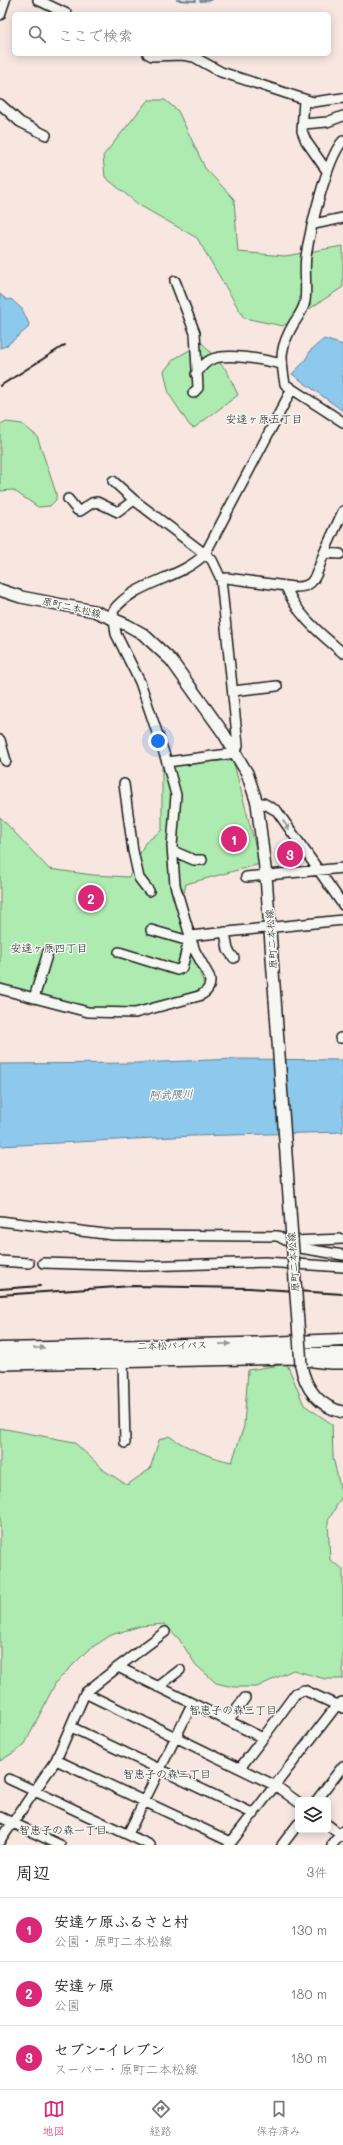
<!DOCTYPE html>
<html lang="ja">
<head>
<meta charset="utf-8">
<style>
	body { margin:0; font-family:Mali,"Klee One",sans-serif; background:#f2f2f3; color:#2b2b33 }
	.controls { position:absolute; right:12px; bottom:12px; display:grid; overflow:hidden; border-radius:6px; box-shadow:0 2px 10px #0003 }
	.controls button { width:36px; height:36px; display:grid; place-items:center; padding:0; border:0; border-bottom:1px solid #e1e1e2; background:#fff; color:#2b2b33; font:20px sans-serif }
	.you { position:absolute; left:158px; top:741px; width:14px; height:14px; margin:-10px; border:3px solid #fff; border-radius:50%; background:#1a73e8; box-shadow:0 0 0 6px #1a73e833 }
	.badge { display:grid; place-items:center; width:26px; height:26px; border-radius:50%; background:#db2777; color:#fff; font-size:13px; font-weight:700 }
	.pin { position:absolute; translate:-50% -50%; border:2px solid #fff; box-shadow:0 1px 4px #0006 }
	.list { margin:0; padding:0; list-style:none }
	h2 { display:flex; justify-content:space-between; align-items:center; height:52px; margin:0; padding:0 16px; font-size:17px }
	h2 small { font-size:13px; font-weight:400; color:#7c7c81 }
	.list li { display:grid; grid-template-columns:26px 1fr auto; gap:12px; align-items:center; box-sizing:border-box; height:64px; padding:0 16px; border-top:1px solid #e1e1e2 }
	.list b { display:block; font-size:15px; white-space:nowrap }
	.list p { margin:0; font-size:13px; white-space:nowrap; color:#7c7c81 }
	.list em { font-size:13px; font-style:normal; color:#7c7c81 }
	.icon { flex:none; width:22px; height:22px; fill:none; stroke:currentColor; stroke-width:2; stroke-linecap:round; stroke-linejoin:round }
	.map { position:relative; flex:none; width:343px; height:1845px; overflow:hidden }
	.search { position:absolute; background:#fff; box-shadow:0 2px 10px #0003; left:12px; right:12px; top:12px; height:44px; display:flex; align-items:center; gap:10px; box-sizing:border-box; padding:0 14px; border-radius:6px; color:#7c7c81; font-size:15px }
	.sheet { height:244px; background:#fff }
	nav { display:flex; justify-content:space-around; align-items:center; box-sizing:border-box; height:56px; border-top:1px solid #e1e1e2; background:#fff; font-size:11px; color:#7c7c81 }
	nav a { display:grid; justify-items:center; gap:2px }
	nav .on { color:#db2777 }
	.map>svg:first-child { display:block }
	.green { fill:#aeebb0; stroke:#658466 }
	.water { fill:#8dc8ed; stroke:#608399 }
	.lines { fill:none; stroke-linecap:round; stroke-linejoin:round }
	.stream { stroke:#608399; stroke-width:2 }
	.minor-casing { stroke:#1c1c1c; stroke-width:12 }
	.major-casing { stroke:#1c1c1c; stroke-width:14 }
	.highway-casing { stroke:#1c1c1c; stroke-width:15 }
	.minor { stroke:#f6f6f2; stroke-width:9 }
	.major { stroke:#f6f6f2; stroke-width:11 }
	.highway { stroke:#f6f6f2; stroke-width:12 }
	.rail { stroke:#1c1c1c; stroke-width:2 }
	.major-bridge-casing { stroke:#1c1c1c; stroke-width:14; stroke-linecap:butt }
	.major-bridge { stroke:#f6f6f2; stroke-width:11 }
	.oneway { fill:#949492 }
	.labels { text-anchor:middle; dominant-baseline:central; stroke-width:3; stroke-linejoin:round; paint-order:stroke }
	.street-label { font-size:10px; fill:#1c1c1c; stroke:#f6f6f2 }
	.neighbourhood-label { font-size:11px; fill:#1c1c1c; stroke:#f6f6f2 }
	.water-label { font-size:11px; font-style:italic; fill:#445865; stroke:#f6f6f2 }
</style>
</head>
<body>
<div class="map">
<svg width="343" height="1845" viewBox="0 0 343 1845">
	<rect width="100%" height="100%" fill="#f8e6e1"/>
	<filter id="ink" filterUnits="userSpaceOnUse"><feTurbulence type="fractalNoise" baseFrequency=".025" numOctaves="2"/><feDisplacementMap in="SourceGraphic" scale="8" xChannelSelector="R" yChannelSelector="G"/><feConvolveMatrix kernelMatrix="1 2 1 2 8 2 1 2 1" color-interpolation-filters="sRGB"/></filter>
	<g filter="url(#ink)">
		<path class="green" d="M148,100H165L178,111L205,168L234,199L238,252L285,256L343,246V287L283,326L244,318L197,238L139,205L105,177L103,156Z
			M202,343L227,371L238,395L194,428L190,426L169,394L164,371L174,359Z
			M7,422L22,424L37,436L56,493V500L50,506L38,507L13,490L0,491V425Z
			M233,760L260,864L186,884L180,912L186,937L205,986L192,993L130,1010L94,1008L52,1000L0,986V817L49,869L93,875L129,877L145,843L162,830V765Z
			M287,1364L304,1405L332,1424L333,1457L342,1496L328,1521L330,1560L343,1569V1679H325L293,1670L257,1687H233L216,1683L196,1665L179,1639L165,1624L141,1626L111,1635L88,1650L56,1682L24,1746L0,1761V1428L74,1442L105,1471L127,1485L150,1469L159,1440L169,1436C184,1447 214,1459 232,1462L244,1426L248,1370Z"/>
		<path class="water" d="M0,294L7,300L11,299L22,309L29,324L28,328L6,346L0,348Z
			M324,339L343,345V411L292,374L304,362L311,350Z
			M236,1059L343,1060V1132L193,1136L0,1146V1064L136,1063Z"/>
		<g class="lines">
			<path class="stream" d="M177,0L196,1
				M200,1L211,0"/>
			<g class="minor-casing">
				<path id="minor" d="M38,0L67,14
					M0,15L5,0
					M148,54L152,56L182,55L194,57L221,72L313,102L343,98
					M304,100L302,131L306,141L327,171
					M0,104L20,122L46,135
					M303,124L327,122L343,116
					M314,224L343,218
					M175,281L195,333L198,388L193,393
					M196,374C200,369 204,363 210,360C225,352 265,360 282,364
					M292,389L285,384C280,357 280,347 294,323C298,317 304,309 305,301C307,287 304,271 306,256C310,231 327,157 343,141
					M113,481L134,500L205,554L212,560L221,579L238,745L236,753L167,762
					M68,499L77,510L80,511L92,503L97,502L118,512L134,500
					M324,553L343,511
					M221,579L227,578L286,586C295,614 322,635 343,653
					M286,586C316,591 315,577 324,553L340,554
					M233,691L277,686
					M0,740L6,761
					M124,784L133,851L139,878L149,891
					M257,803H263L277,811L343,905
					M173,851L194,860H202
					M246,877L343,868
					M151,930L189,941
					M225,932L228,950L234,958
					M119,952L177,970L182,968L190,936L175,885L172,846L176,795L167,762L140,682L116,634L113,611C135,581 179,580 205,554L292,389L343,422
					M0,989L88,1012L135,1013L199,996C208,992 212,985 209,976L195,951L190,936L343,920
					M34,998L48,952
					M340,1038H343
					M0,1221L113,1235L278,1236L300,1248L343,1255
					M292,1241L343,1239
					M0,1261L29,1263
					M43,1263L144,1266L265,1262L343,1267
					M123,1362L125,1443
					M3,1365L292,1359C310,1361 325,1365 343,1364
					M118,1667L165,1632
					M158,1687L180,1670
					M85,1693L276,1786L298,1802
					M228,1721L245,1698
					M71,1727L254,1814
					M56,1760L231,1842
					M240,1768L263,1738
					M9,1779L150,1845
					M317,1800L343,1766
					M0,1817L60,1845
					M328,1825L343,1837
					M128,1834L192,1704
					M0,1841L56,1760L85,1693L118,1667L263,1738L296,1693L304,1690L343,1708
					M229,1845L337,1705L342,1702
					M282,1845L298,1824
					M332,1845L343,1831"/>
			</g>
			<g class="major-casing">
				<path id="major" d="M0,590L21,597L94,611L127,625L143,634L171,660L224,734L247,773L257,803L266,876L275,999
					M301,1365C305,1388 319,1407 343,1412"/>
			</g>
			<g class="highway-casing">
				<path id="highway" d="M0,1349L241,1344L343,1340
					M0,1359L150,1354H343"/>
			</g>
			<use href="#minor" class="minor"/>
			<use href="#major" class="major"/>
			<use href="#highway" class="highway"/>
			<path class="rail" d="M0,386L65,345
				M0,1289L40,1286
				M0,1295L132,1286L249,1288L343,1294"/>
			<g class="major-bridge-casing">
				<path id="major-bridge" d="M275,999L301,1365"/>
			</g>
			<use href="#major-bridge" class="major-bridge"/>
		</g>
		<defs><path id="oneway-solid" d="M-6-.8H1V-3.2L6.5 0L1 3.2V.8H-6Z"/></defs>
		<g class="oneway">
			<use href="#oneway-solid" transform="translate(286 825) rotate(56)"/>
			<use href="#oneway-solid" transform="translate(225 1344) rotate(-1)"/>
			<use href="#oneway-solid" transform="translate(39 1348) rotate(-2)"/>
		</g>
	</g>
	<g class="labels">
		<g class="street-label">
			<text transform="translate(72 607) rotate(13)">原町二本松線</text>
			<text transform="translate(271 939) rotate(-94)">原町二本松線</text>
			<text transform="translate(293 1262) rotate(-94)">原町二本松線</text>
			<text transform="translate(172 1345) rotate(-1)">二本松バイパス</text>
		</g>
		<g class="neighbourhood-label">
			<text x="264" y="418">安達ヶ原五丁目</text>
			<text x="49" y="947">安達ヶ原四丁目</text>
			<text x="233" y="1709">智恵子の森三丁目</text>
			<text x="167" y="1773">智恵子の森二丁目</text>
			<text x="63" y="1829">智恵子の森一丁目</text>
		</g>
		<g class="water-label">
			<text transform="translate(171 1094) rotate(-2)">阿武隈川</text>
		</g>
	</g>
</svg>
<div class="controls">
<button><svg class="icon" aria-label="layers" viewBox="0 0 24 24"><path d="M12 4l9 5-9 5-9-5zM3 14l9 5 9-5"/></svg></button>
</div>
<div class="you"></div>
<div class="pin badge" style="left:234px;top:839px">1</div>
<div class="pin badge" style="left:91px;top:898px">2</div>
<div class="pin badge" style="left:290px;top:854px">3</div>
<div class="search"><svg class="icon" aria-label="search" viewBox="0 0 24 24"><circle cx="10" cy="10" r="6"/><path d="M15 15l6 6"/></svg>ここで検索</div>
</div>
<section class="sheet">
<h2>周辺<small>3件</small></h2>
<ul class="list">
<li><span class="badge">1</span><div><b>安達ケ原ふるさと村</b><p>公園 · 原町二本松線</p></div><em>130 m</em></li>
<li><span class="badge">2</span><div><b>安達ヶ原</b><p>公園</p></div><em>180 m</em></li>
<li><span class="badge">3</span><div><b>セブン-イレブン</b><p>スーパー · 原町二本松線</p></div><em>180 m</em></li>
</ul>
</section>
<nav>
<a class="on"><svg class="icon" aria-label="map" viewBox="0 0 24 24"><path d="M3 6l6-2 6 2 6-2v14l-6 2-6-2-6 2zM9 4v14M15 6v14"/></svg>地図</a>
<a><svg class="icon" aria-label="directions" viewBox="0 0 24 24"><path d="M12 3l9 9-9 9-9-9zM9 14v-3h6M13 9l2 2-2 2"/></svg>経路</a>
<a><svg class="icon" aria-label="saved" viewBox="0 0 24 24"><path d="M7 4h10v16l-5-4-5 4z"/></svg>保存済み</a>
</nav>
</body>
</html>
